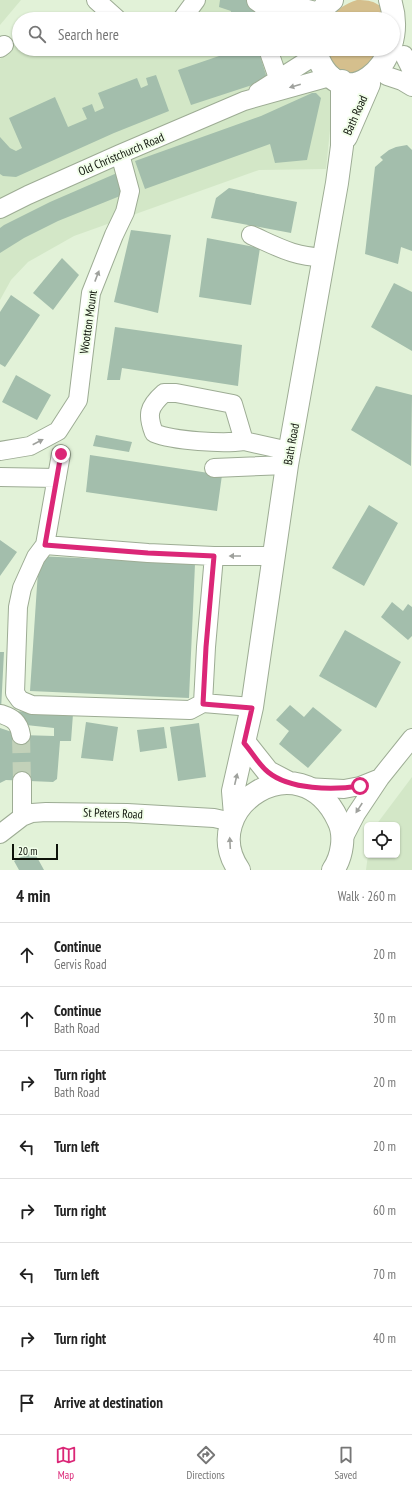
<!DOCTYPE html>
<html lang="en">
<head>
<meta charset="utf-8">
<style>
	body { margin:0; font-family:"PT Sans Narrow",sans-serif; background:#f6f6f6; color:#222 }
	.controls { position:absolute; right:12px; bottom:12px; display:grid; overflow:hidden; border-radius:6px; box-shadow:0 1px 3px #0004 }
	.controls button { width:36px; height:36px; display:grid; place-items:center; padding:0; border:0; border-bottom:1px solid #e0e0e0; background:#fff; color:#222; font:20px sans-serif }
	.scale { position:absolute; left:12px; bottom:10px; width:46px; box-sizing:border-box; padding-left:4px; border:2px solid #0e130a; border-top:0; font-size:11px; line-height:14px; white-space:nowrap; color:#0e130a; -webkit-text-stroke:3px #f1fee9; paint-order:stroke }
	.stop { position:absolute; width:12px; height:12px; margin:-9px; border:3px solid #db2777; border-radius:50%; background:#fff }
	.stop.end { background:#db2777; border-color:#fff; box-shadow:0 1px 4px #0008 }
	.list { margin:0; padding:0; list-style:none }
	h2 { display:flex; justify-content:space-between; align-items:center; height:52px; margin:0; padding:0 16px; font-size:17px }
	h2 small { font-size:13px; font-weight:400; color:#767676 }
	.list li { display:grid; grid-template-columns:26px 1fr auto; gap:12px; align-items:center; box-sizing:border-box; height:64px; padding:0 16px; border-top:1px solid #e0e0e0 }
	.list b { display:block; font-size:15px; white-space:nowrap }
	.list p { margin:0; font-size:13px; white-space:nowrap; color:#767676 }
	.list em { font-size:13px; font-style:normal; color:#767676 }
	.icon { flex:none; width:22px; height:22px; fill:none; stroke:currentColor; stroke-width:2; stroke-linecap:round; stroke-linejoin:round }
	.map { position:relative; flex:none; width:412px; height:870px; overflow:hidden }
	.search { position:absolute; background:#fff; box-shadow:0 1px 3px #0004; left:12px; right:12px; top:12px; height:44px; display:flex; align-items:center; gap:10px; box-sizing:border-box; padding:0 14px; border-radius:22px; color:#767676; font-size:15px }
	.sheet { height:564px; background:#fff }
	nav { display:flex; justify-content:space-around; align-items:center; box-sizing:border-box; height:56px; border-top:1px solid #e0e0e0; background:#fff; font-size:11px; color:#767676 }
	nav a { display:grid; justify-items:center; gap:2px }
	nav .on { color:#db2777 }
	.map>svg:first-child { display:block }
	.built { fill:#d3e7c7 }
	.green { fill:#d5bf8d }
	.building { fill:#a3beac }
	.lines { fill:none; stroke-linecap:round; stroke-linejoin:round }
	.minor-tunnel { stroke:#c2d1b9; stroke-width:18; stroke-dasharray:18 9; stroke-linecap:butt }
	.minor-casing { stroke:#9dac94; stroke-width:20 }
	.major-casing { stroke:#9dac94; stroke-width:24 }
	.minor { stroke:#fff; stroke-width:18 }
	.major { stroke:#fff; stroke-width:22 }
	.oneway { fill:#9fa19d }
	.route { stroke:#db2777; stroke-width:5 }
	.labels { text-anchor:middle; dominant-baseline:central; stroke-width:4; stroke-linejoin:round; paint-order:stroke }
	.street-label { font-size:12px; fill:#0e130a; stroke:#f1fee9 }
</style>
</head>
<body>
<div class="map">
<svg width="412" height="870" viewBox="0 0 412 870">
	<rect width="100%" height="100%" fill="#e2f2d8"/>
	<path class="built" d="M0,0H21L0,25Z
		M200,0H251L278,19H187Z
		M19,41V49H39L47,56L53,49H67L72,53L76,49H304L315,76L324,85L334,91L326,169L259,170L74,236L28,262L11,280L0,300V59Z
		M412,777V870H366L368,855H397V825H376Z"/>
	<path class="green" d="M357,0C376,0 380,4 391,19H330C337,9 345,4 357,0Z
		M325,49H389L377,64L355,74L343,71L333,64Z"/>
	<path class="building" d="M220,0H247L255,4L254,19H230L231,11L219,7Z
		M230,49H258L266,75L264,81L191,105L178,70L225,54Z
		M156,75L169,111L114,133L16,177L3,176L0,174V137L10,148L16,151L22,148L9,118L55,97L68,127L87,119L82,108L92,104L95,112L104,108L98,93L137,78L141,88L148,85L146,78Z
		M312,93H316L321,98L307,160L275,163L270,144L145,189L135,161L261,116Z
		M407,145L412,150V251L401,247L398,264L365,254L375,167L383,160L380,157L389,150L396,147Z
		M117,173L125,194L58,221L24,238L0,253V228L4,225L50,202Z
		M229,188L297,202L291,233L211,218L216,198Z
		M131,230L171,235L158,313L114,302Z
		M207,238L260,248L251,305L199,297Z
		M62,258L79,275L53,310L33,293Z
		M394,283L412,292V351L371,327Z
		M11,295L40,315L5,367L0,364V312Z
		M115,327L242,345L238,386L122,368L120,380H107Z
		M16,375L51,395L37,420L2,402Z
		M376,386L412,395L411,466L351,430Z
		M96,435L132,442L129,452L93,446Z
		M90,455L222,475L217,511L86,492Z
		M369,505L398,523L364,586L332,568Z
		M0,540L17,552L0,576Z
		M39,556L195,564L189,698L30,691Z
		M392,602L403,611L408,604L412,607V636L408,640L381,617Z
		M345,630L401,662L376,708L319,676Z
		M0,652H4L1,710H0Z
		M290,705L304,717L313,707L342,730L308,768L279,744L289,731L276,720Z
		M13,711L73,714L71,741H60L57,779L53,782L6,780L0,783V728L21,735L54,736V728L26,725Z
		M86,722L118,727L113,761L81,758Z
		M199,723L206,777L178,781L170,727Z
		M164,727L167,748L140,752L137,730Z
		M33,850L44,870H19L14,861Z"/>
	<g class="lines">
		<path class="minor-tunnel" d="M21,735L22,781"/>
		<g class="minor-casing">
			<path id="minor" d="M96,0L117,19
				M182,19L196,0
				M0,48L4,45
				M268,49L278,78
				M404,55L412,71
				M387,76L402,81L412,87
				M258,92L316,55
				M0,209L28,195L120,154L244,101L333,76
				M251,235C276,246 296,258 324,257
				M244,441C223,444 174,441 154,433C147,415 148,407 164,393H176L233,404L244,441L289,451
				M0,451L30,446L58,431L78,400L91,293L114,235L125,212L130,191L120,154
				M214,468L287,465
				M0,477L57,478
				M45,545L61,454
				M203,703L190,710L32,705L20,700L15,693L18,607L22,588L36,557L45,545L148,553L214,556
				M252,707L203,703L206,647L214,556H274
				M1,714C13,718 19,722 21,735
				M22,781V817
				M305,787L344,789L360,786L380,778
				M0,834L22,817L32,813L46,812L127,813L214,818L232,822
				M342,841L356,814L380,778L412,738"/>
		</g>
		<g class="major-casing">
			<path id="major" d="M258,0L285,19
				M282,0L296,8L319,14
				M317,19L326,5L332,0
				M315,49C337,124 412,66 390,0
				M346,137L369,84
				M245,743L268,772L289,783
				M235,815L233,791L252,707L287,465L337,183L342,146V81
				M239,870C196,808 300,739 338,820C346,835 342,857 333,870"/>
		</g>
		<use href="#minor" class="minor"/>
		<use href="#major" class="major"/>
	</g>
	<defs><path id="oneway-solid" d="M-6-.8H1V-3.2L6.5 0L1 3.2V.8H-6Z"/></defs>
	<g class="oneway">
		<use href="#oneway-solid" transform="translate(295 86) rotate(164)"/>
		<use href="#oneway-solid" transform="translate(97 276) rotate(-69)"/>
		<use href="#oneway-solid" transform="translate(38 442) rotate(-27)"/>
		<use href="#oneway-solid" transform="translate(235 556) rotate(180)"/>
		<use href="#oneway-solid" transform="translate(236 779) rotate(-77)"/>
		<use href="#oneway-solid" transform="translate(359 808) rotate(123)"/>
		<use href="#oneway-solid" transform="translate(230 843) rotate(-93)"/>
	</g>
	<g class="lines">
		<path class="route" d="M61,454L45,545L148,553L214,556L206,647L203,704L252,708L244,743C252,752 258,764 268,772C290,790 333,790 360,786"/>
	</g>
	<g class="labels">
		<g class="street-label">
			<text transform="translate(355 115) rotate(-66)">Bath Road</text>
			<text transform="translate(121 154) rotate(-23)">Old Christchurch Road</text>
			<text transform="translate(88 322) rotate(-82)">Wootton Mount</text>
			<text transform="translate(291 444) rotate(-80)">Bath Road</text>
			<text transform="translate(113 813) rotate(2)">St Peters Road</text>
		</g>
	</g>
</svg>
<div class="controls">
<button><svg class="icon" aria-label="locate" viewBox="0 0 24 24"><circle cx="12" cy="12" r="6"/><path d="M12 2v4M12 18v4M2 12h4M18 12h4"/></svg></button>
</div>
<div class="scale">20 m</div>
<div class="stop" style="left:360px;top:786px"></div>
<div class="stop end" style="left:61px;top:454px"></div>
<div class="search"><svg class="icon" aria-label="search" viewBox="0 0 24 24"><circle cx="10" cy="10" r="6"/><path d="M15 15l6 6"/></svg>Search here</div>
</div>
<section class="sheet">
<h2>4 min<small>Walk · 260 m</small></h2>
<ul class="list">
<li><svg class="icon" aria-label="ahead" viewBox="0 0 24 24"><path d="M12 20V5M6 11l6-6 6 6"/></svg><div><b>Continue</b><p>Gervis Road</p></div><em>20 m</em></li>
<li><svg class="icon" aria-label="ahead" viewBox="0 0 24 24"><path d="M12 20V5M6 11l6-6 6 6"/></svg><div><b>Continue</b><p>Bath Road</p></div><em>30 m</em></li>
<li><svg class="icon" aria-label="right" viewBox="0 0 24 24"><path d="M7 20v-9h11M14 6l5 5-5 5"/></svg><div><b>Turn right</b><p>Bath Road</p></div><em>20 m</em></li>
<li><svg class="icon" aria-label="left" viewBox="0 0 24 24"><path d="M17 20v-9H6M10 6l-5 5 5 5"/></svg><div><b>Turn left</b></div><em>20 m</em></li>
<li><svg class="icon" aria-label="right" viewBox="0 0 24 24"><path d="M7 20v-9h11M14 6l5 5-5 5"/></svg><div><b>Turn right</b></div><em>60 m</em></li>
<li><svg class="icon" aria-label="left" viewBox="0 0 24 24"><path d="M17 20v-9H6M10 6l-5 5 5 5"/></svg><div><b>Turn left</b></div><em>70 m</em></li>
<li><svg class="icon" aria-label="right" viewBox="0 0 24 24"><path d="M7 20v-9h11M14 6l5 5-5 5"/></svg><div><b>Turn right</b></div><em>40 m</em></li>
<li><svg class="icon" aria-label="arrive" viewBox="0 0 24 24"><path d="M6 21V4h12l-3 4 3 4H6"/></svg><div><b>Arrive at destination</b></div></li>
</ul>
</section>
<nav>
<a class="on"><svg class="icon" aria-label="map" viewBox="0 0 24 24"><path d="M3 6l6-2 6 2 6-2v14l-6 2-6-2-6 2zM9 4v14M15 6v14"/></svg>Map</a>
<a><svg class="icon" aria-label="directions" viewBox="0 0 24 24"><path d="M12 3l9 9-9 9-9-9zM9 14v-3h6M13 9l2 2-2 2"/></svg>Directions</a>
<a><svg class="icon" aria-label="saved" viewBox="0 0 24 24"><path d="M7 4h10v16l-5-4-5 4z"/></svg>Saved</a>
</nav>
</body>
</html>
